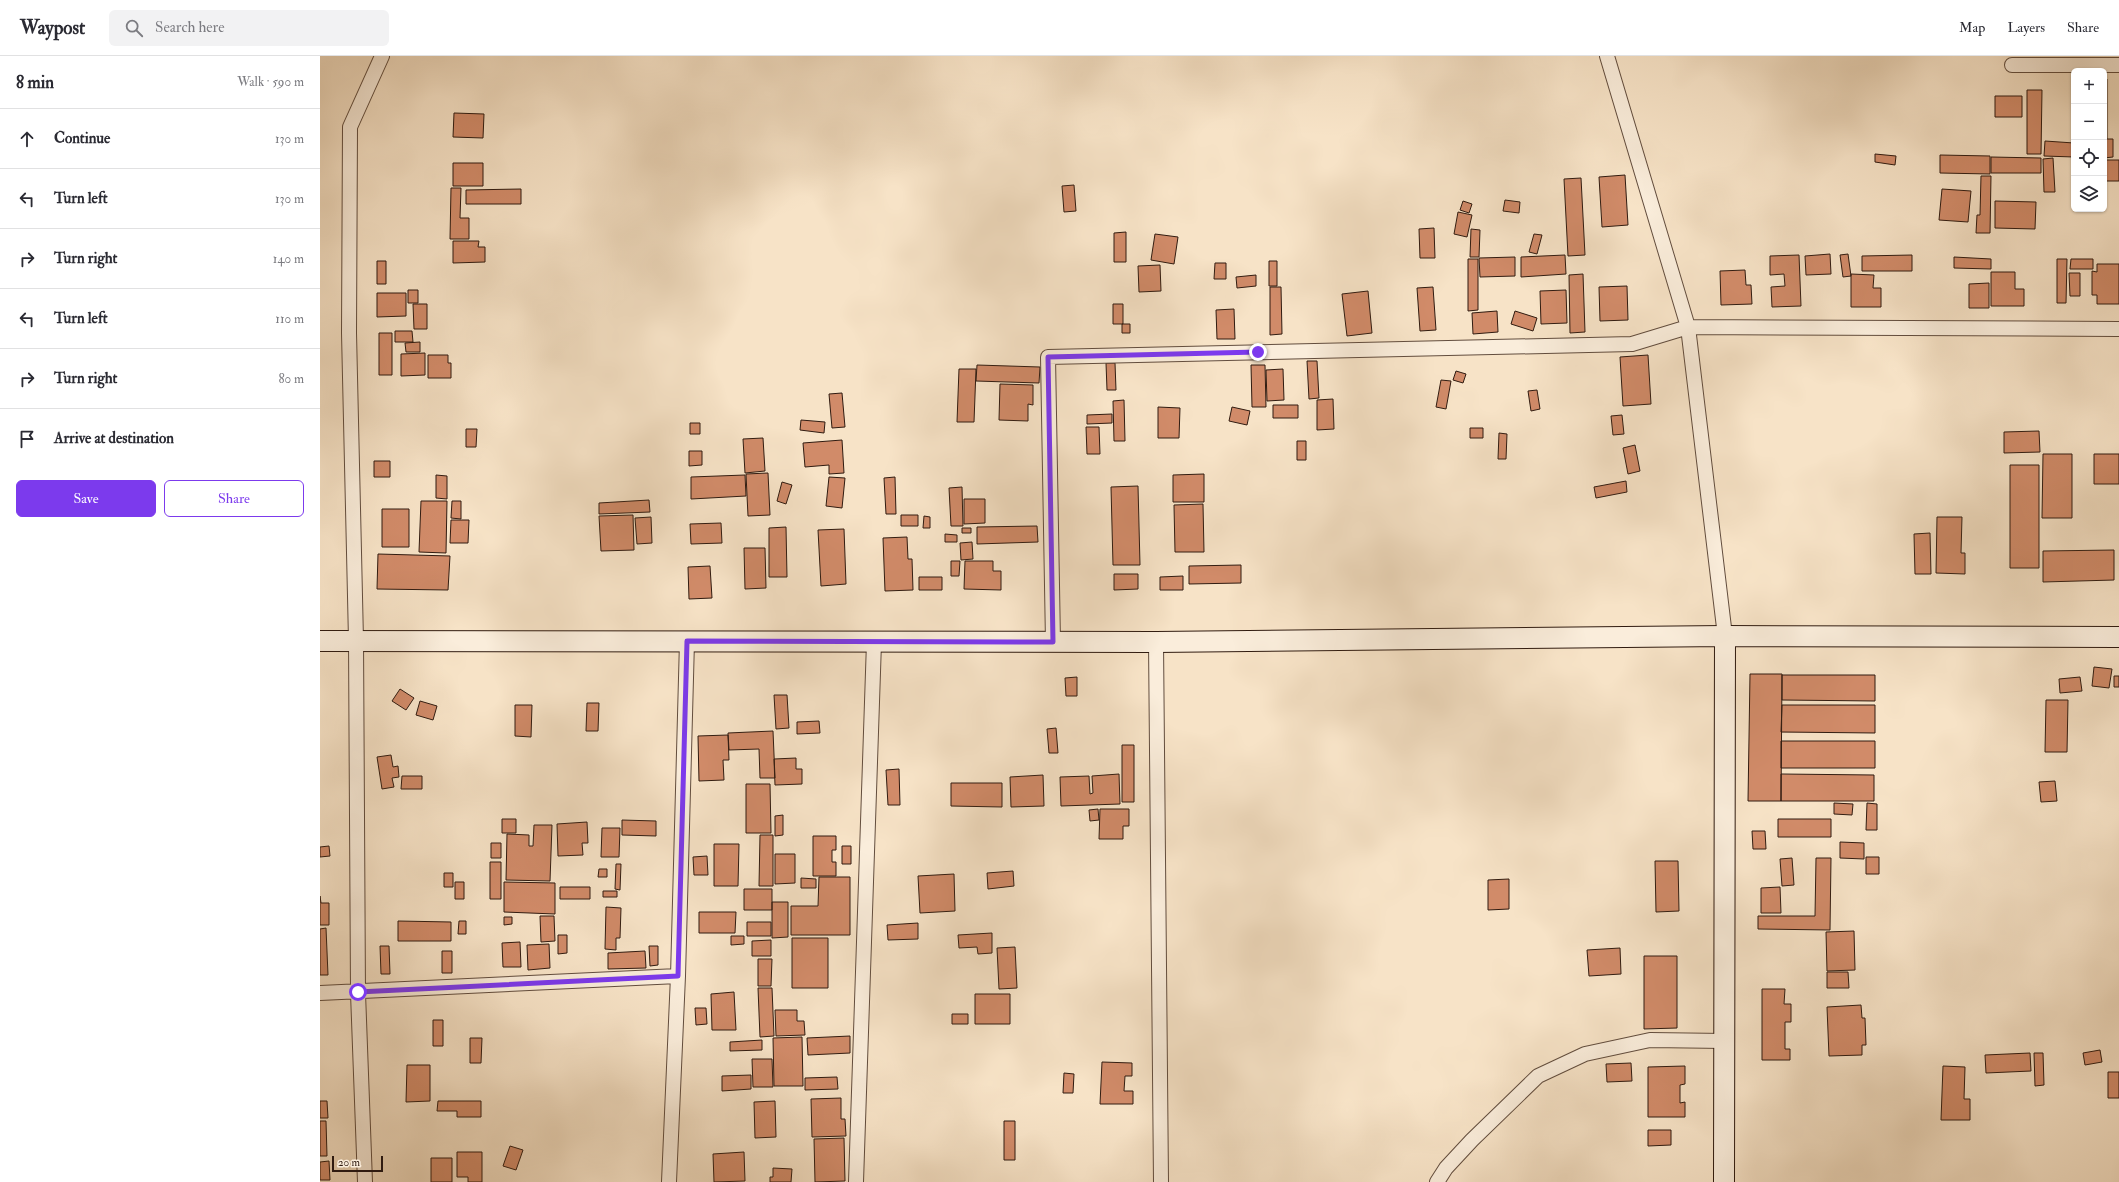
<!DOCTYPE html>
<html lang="en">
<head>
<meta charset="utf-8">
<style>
	body { margin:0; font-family:"IM FELL Double Pica",serif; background:#f2f2f3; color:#2b2b33 }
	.controls { position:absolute; right:12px; top:12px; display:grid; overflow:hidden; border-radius:6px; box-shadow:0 1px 3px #0004 }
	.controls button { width:36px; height:36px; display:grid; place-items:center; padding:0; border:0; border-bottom:1px solid #e1e1e2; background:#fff; color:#2b2b33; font:20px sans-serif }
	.scale { position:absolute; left:12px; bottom:10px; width:51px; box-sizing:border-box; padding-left:4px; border:2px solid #301b10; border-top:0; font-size:11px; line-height:14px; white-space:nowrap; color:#301b10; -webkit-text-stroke:3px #faeddb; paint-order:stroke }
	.stop { position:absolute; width:12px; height:12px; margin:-9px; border:3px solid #7c3aed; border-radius:50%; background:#fff }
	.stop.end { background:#7c3aed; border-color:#fff; box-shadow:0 1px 4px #0008 }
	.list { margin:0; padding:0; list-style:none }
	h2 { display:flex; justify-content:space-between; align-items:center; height:52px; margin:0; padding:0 16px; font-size:17px }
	h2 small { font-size:13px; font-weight:400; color:#7c7c81 }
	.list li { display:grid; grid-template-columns:26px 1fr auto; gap:12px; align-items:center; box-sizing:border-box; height:60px; padding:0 16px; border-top:1px solid #e1e1e2 }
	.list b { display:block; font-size:15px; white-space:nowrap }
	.list em { font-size:13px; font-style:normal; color:#7c7c81 }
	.actions { display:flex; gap:8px; padding:12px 16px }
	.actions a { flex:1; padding:9px 0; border:1px solid #7c3aed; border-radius:6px; text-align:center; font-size:14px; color:#7c3aed }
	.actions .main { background:#7c3aed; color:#fff }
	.icon { flex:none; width:22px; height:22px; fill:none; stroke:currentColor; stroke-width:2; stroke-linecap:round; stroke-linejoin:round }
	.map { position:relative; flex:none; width:1799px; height:1126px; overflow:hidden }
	header { display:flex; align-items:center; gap:24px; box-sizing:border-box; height:56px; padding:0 20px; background:#fff; border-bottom:1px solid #e1e1e2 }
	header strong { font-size:19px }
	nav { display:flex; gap:22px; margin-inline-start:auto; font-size:14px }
	.search { width:280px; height:36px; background:#f2f2f3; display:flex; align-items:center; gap:10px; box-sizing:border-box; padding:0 14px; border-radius:6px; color:#7c7c81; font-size:15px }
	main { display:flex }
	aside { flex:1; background:#fff }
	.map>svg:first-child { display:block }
	.building { fill:#d18b69; stroke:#301b10 }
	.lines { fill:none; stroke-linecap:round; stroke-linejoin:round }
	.street-casing { stroke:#624d3e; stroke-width:16 }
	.secondary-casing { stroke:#301b10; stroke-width:22 }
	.street { stroke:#faeddb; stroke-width:14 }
	.secondary { stroke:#faeddb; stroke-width:20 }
	.route { stroke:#7c3aed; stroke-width:5 }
</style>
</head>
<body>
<header>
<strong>Waypost</strong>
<div class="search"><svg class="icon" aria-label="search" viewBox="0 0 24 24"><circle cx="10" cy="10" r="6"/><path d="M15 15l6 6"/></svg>Search here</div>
<nav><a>Map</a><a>Layers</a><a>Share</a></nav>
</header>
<main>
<aside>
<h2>8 min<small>Walk · 590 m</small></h2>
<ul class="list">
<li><svg class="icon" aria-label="ahead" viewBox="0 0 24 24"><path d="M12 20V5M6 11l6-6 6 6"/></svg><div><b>Continue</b></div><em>130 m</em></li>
<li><svg class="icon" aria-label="left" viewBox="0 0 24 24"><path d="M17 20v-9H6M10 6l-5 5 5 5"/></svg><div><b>Turn left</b></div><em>130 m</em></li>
<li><svg class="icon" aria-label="right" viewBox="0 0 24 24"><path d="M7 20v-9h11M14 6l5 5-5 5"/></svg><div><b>Turn right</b></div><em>140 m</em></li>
<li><svg class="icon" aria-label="left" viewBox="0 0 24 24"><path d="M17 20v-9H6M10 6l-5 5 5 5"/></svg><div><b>Turn left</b></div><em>110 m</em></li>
<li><svg class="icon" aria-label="right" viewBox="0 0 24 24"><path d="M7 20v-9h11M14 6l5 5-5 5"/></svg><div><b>Turn right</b></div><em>80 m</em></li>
<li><svg class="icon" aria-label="arrive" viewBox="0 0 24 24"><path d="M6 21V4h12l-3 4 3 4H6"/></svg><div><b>Arrive at destination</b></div></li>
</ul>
<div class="actions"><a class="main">Save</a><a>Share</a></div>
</aside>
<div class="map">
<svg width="1799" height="1126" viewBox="0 0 1799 1126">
	<rect width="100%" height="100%" fill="#f7e3c7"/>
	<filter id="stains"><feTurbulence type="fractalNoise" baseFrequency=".005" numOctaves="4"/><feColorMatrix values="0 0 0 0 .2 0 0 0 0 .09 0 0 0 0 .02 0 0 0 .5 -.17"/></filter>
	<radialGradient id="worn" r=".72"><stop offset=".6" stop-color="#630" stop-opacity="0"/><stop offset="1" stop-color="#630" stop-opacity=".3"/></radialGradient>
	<path class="building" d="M1784,23H1787V83H1793V101L1784,102Z
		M1707,34H1722L1721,98H1707Z
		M1675,40H1702V61H1675Z
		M134,57L164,58L163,82L133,81Z
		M1725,85L1754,87V101L1724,100Z
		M1555,98L1576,100L1575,109L1555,106Z
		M1620,99L1670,100V118L1620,117Z
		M1671,101L1721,102V117H1671Z
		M1733,102L1735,136H1724L1723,103Z
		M1784,104H1799V125H1784Z
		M133,107H163V130H133Z
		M1305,119L1308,169L1282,171L1279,121Z
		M1661,120H1671L1670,177H1656L1657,159H1660Z
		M1261,122L1265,199L1248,200L1244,123Z
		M754,129L756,155L744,156L742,130Z
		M131,132H141L140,162H149V183H130Z
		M201,133V148H146V134Z
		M1622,133L1651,135L1648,166L1619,164Z
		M1185,144L1200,146L1199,157L1183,155Z
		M1143,145L1152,148L1149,157L1140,154Z
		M1675,145L1716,146L1715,173L1675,172Z
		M1138,156L1152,159L1147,181L1134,178Z
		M1114,172L1115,202H1100L1099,173Z
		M1151,173L1160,174L1159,201H1150Z
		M806,176V206H794V177Z
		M835,178L858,181L854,208L831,204Z
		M1214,178L1222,179L1217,198L1209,196Z
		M133,185H159L158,191H165V206L133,207Z
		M1510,198L1511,218L1486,219L1485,200Z
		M1528,198L1531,220L1523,221L1520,199Z
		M1245,199L1246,218L1201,221V201Z
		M1479,199L1481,250L1452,251L1451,231L1465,230L1464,218L1450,219V200Z
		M1592,199V215H1542V200Z
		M1195,201V220L1160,221L1159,202Z
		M1634,201L1671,203V213L1634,212Z
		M1148,203H1158V254L1148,255Z
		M1737,203H1747L1746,247H1737Z
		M1751,203H1773V213H1750Z
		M57,205H66V228H57Z
		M949,205H957V230H949Z
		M895,207H906V223H894Z
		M1777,208H1799V248H1777V239H1772V215L1777,216Z
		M840,209L841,235L819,236L818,210Z
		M1425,214L1426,229H1431L1432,248L1401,249L1400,215Z
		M1671,216H1695V233H1704V250H1671Z
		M1749,217H1760V240H1750Z
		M1263,218L1265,276L1250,277L1249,219Z
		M1531,218L1554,219L1553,232H1561V251H1531Z
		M936,219V230L917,232L916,221Z
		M1669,227V252H1649V228Z
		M1307,230L1308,264L1280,265L1279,231Z
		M950,231H961L962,278L950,279Z
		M1113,231L1116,274L1100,275L1097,232Z
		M88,234H98V247H88Z
		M1246,234L1247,267L1221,268L1220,235Z
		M1048,235L1052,277L1027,280L1022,238Z
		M57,237H86V260L57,261Z
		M93,248H107V273H94Z
		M793,248H803V268H793Z
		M914,253L915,283H897L896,254Z
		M1177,255L1178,276L1153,278L1152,257Z
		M1195,255L1217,262L1213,275L1191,268Z
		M802,268H810V277H802Z
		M75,275H92L93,286H75Z
		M59,277H72V319H59Z
		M100,286V296H86L85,287Z
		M105,297V319L81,320V298Z
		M108,299H128V307H131V322H108Z
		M1328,299L1331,348L1303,350L1300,301Z
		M987,305H997L999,342L989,343Z
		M786,307H795L796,334H787Z
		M657,309L720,311L719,327L656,325Z
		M931,309H945L946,351H932Z
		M639,313H656L654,366H637Z
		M963,313L964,344L947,345L946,314Z
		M1136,315L1146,318L1143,327L1133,324Z
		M1121,324L1131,325L1126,353L1116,351Z
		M680,328L713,329V349L708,348V365L679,364Z
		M1217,334L1220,353L1211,355L1208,335Z
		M522,337L525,371L512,372L509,338Z
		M1013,343L1014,373L997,374V344Z
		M804,344L805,385H794L793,345Z
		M953,349H978V362H953Z
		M838,351L860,352L859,382H838Z
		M912,351L930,355L927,369L909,365Z
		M792,358V367L767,368V359Z
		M1302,359L1304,378L1293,379L1291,360Z
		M481,364L505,366L504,377L480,374Z
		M370,367H380V378H370Z
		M766,371H779L780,398H767Z
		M1150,372H1163V382H1150Z
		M146,373H157L156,391H146Z
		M1719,375L1720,396L1684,397V376Z
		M1179,377L1187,378L1186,403H1178Z
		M443,382L445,415L425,417L423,383Z
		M522,384L524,417L509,418V409L485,411L483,387Z
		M977,385H986V404H977Z
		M1315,389L1320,415L1308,418L1303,392Z
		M369,395H382V409L369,410Z
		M1723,398H1752V462H1722Z
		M1774,398H1799V428H1774Z
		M54,405H70V421H54Z
		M1690,409H1719V512H1690Z
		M448,417L450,459L428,460L426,418Z
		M884,418V446H853V419Z
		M116,419L127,420V443L116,442Z
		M425,419L426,440L371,443V421Z
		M509,421L525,422L522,452L506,450Z
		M575,421L576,458H566L564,422Z
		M1306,425L1307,436L1276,442L1274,431Z
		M462,426L472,429L466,448L457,445Z
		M818,430L820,509H793L791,431Z
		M642,431L643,470H631L629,432Z
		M644,443H665V467L644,468Z
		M329,444L330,456L279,458V447Z
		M101,445H127L126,497L99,496Z
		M132,445H141V463L131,462Z
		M883,448L884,496H855L854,449Z
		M62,453H89V491H62Z
		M313,459L314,494L281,495L279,460Z
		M581,459H598V470H581Z
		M604,460L610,461V472H603Z
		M331,461L332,487L317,488L315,462Z
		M1617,461H1642L1641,497H1645V518L1616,517Z
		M131,464H149L148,487H130Z
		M401,467L402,487L371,488L370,468Z
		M717,470L718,486L657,488V471Z
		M466,471L467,521H449V472Z
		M642,472H651V477H642Z
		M524,473L526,528L501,530L498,474Z
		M1610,477L1611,518H1595L1594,478Z
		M625,478L637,479V486H625Z
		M587,481L588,503H592L593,534L565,535L563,482Z
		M652,486L653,503L641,504L640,487Z
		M424,492H445L446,532L425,533Z
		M1794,494V524L1723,526V495Z
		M58,498L130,500L128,534L57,533Z
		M631,505H640L639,520H631Z
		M645,505H673V515H681V534L644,533Z
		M921,509V527L869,528V510Z
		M390,510L392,542L369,543L368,511Z
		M794,518H818V533L794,534Z
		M863,520V534H840V521Z
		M599,521H622V534H599Z
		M1774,611L1792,613L1789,632L1772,630Z
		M1430,618H1462L1461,745H1428Z
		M1462,619H1555V645L1462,644Z
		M1794,620H1799V631H1794Z
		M757,621V640H746L745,622Z
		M1760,621L1762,635L1740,637L1739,623Z
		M80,633L94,642L86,654L72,645Z
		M454,639H467L469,672L456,673Z
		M1726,644H1748L1747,696H1725Z
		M100,645L117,650L113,664L96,659Z
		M267,647H279L278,675H266Z
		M195,649H212L211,681L195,680Z
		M1462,649H1555V677L1461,676Z
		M499,665L500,677L477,678V666Z
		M736,672L738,697H729L727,673Z
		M453,675L455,722H440L439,693L409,694L408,677Z
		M408,679L409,704H403L404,724L379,725L378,680Z
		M1461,685H1555V712H1461Z
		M802,689H814V746H802Z
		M71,699L73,711L78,710L79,721L72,722L74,731L62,733L57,701Z
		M476,702V713H482V728L455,729L454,703Z
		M579,713L580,749H568L566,714Z
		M799,718L800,748L741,750L740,721L769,720L770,738L773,737L772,720Z
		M1461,718L1554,719V745H1461Z
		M723,719L724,750L691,751L690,721Z
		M82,720H102V733H81Z
		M1735,725L1737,745L1721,746L1719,726Z
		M631,727H682V751L631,750Z
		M426,728H450L451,777H426Z
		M1514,747L1533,748L1532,759L1514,758Z
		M1547,747L1557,748V774H1546Z
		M778,753L779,764L770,765L769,754Z
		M780,753H809V770H803V783H779Z
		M463,759V779L455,780V760Z
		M182,763H196V777H182Z
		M1458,763H1511V781H1458Z
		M302,764L336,765V780L302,779Z
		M267,766L268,787H262L263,799L238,800L237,768Z
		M214,769H232L230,825L186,824L187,778L209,779V790H213Z
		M282,772H300L299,801H281Z
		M1432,775H1445L1446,793H1433Z
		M440,779H453V830H439Z
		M493,780H516V794H512V806H516V820H493Z
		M1520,786L1544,787V803L1520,802Z
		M171,787H181V802H171Z
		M394,788H419L418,830H394Z
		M9,790L10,800L0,801V791Z
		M522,790H531V808H522Z
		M455,798H475V827L455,828Z
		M387,800L388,819H374L373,801Z
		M1546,801H1559V818H1546Z
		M1472,802L1474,829L1462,830L1460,803Z
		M1496,802H1511L1510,874L1438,873V860H1495Z
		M1335,805H1358L1359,855L1336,856Z
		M170,806H181V843H170Z
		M296,808H301L300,834L295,833Z
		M279,813H287V821H278Z
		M693,815L694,830L668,833L667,817Z
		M124,817H133V831H124Z
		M634,818L635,855L600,857L598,820Z
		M499,821H530V879H471V850H498Z
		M481,822L496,823V832H481Z
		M1189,823V853L1168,854V824Z
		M135,826H144V843H135Z
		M184,826L235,827V858L184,856Z
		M240,831H270V843H240Z
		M1460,831L1461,857H1441V832Z
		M424,833H452V854H424Z
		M283,835H297V841H283Z
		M0,840L1,847H9V869H0Z
		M452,846H468V881L452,882Z
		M286,851L301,852L300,882H296V894L285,893Z
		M379,856H416L415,877H379Z
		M220,860H234L235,885L221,886Z
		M184,861H192V868L184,869Z
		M78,865L131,866V885H78Z
		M139,865H146V878H138Z
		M427,866H451V880H427Z
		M598,867V883L568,884L567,869Z
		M6,872L8,919H0V873Z
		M1534,875L1535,914L1507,915L1506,876Z
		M672,877V897L658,898L657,891L639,892L638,879Z
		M238,879H247V897L238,898Z
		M411,880H424V888L411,889Z
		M472,882H508V932H472Z
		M451,884V900H432V885Z
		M200,886L201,911H183L182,887Z
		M229,888L230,912L208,914L207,889Z
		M60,890H69L70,918H61Z
		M329,890H338V909L330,910Z
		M695,891L697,932L679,933L677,892Z
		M1300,892L1301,918L1269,920L1267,894Z
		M122,895H132V917H122Z
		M325,895L326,912L288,913V897Z
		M1324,900H1357V972L1324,973Z
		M438,903H452L451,930H438Z
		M1507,916H1528L1529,932H1507Z
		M438,932H452L454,980L440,981Z
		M1442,933H1465L1464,948H1471V966H1465V993H1470V1004H1442Z
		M414,936L416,974H392L391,938Z
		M655,938H690V968H655Z
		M1541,949L1542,962H1545L1546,989H1542V999L1509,1000L1507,951Z
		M375,952H386L387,968L376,969Z
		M455,954H477V965H484L485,979L456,980Z
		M632,958H648V968H632Z
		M113,964H123V990H113Z
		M530,980V997L488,999L487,982Z
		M482,981L483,1030H454L453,982Z
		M150,982H162L161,1007H150Z
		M442,984V994L410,995V986Z
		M1780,994L1782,1006L1765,1009L1763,997Z
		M1710,997L1711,1015L1666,1017L1665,999Z
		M1714,997H1723L1724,1029L1715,1030Z
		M432,1003H452L453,1031H433Z
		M782,1006L812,1007V1020H805L804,1035H813V1048H780Z
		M1311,1007L1312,1025L1287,1026L1286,1008Z
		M87,1009H110V1045L86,1046Z
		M1365,1010V1028L1360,1029V1047L1365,1046V1061H1328V1011Z
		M1623,1010L1645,1011L1644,1043H1650V1064H1621Z
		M1788,1016H1799V1042H1788Z
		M744,1017L754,1018L753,1037H743Z
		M431,1019V1033L402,1035V1020Z
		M517,1021L518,1033L485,1034V1022Z
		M521,1042V1063H525L526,1080L492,1081L491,1043Z
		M0,1045H7L8,1062H0Z
		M118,1045H161V1061H137V1055H117Z
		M455,1045L456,1081L435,1082L434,1046Z
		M0,1065H6L7,1100H0Z
		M684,1065H695V1104H684Z
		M1328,1074H1351V1089L1328,1090Z
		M524,1082L525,1125L495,1126L494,1083Z
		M190,1090L203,1094L196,1114L183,1110Z
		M137,1096H162V1126H148V1121H137Z
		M424,1096L425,1125L394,1126L393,1098Z
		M111,1102H132V1126H111Z
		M9,1105L10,1124H0V1106Z
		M453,1112L472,1113L471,1126H450V1121H453Z"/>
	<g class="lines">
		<g class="street-casing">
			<path id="street" d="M1287,0L1368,271L1405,580
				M1692,9H1799
				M733,586L728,301L1312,288L1368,271L1799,273
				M836,586L841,1126
				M0,937L358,920
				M45,1126L38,937L36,584L29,277L30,71L62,0
				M349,1126L358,920L367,585
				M536,1126L554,586
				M1117,1126L1126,1112L1152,1084L1218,1020L1265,998L1330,984L1405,985"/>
		</g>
		<g class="secondary-casing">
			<path id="secondary" d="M0,585L836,586L1405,580L1799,581
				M1404,1126L1405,580"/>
		</g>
		<use href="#street" class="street"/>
		<use href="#secondary" class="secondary"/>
	</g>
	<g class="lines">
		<path class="route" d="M38,936L358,920L367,585L733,586L728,301L938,296"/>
	</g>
	<rect width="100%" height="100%" filter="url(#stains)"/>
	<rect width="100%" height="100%" fill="url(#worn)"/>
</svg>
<div class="controls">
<button>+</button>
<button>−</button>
<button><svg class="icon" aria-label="locate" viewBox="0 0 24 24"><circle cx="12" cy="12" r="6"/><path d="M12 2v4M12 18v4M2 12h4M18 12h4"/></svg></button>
<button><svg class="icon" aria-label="layers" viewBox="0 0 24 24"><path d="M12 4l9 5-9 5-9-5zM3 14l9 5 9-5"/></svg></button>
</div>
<div class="scale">20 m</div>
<div class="stop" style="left:38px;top:936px"></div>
<div class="stop end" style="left:938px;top:296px"></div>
</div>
</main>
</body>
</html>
